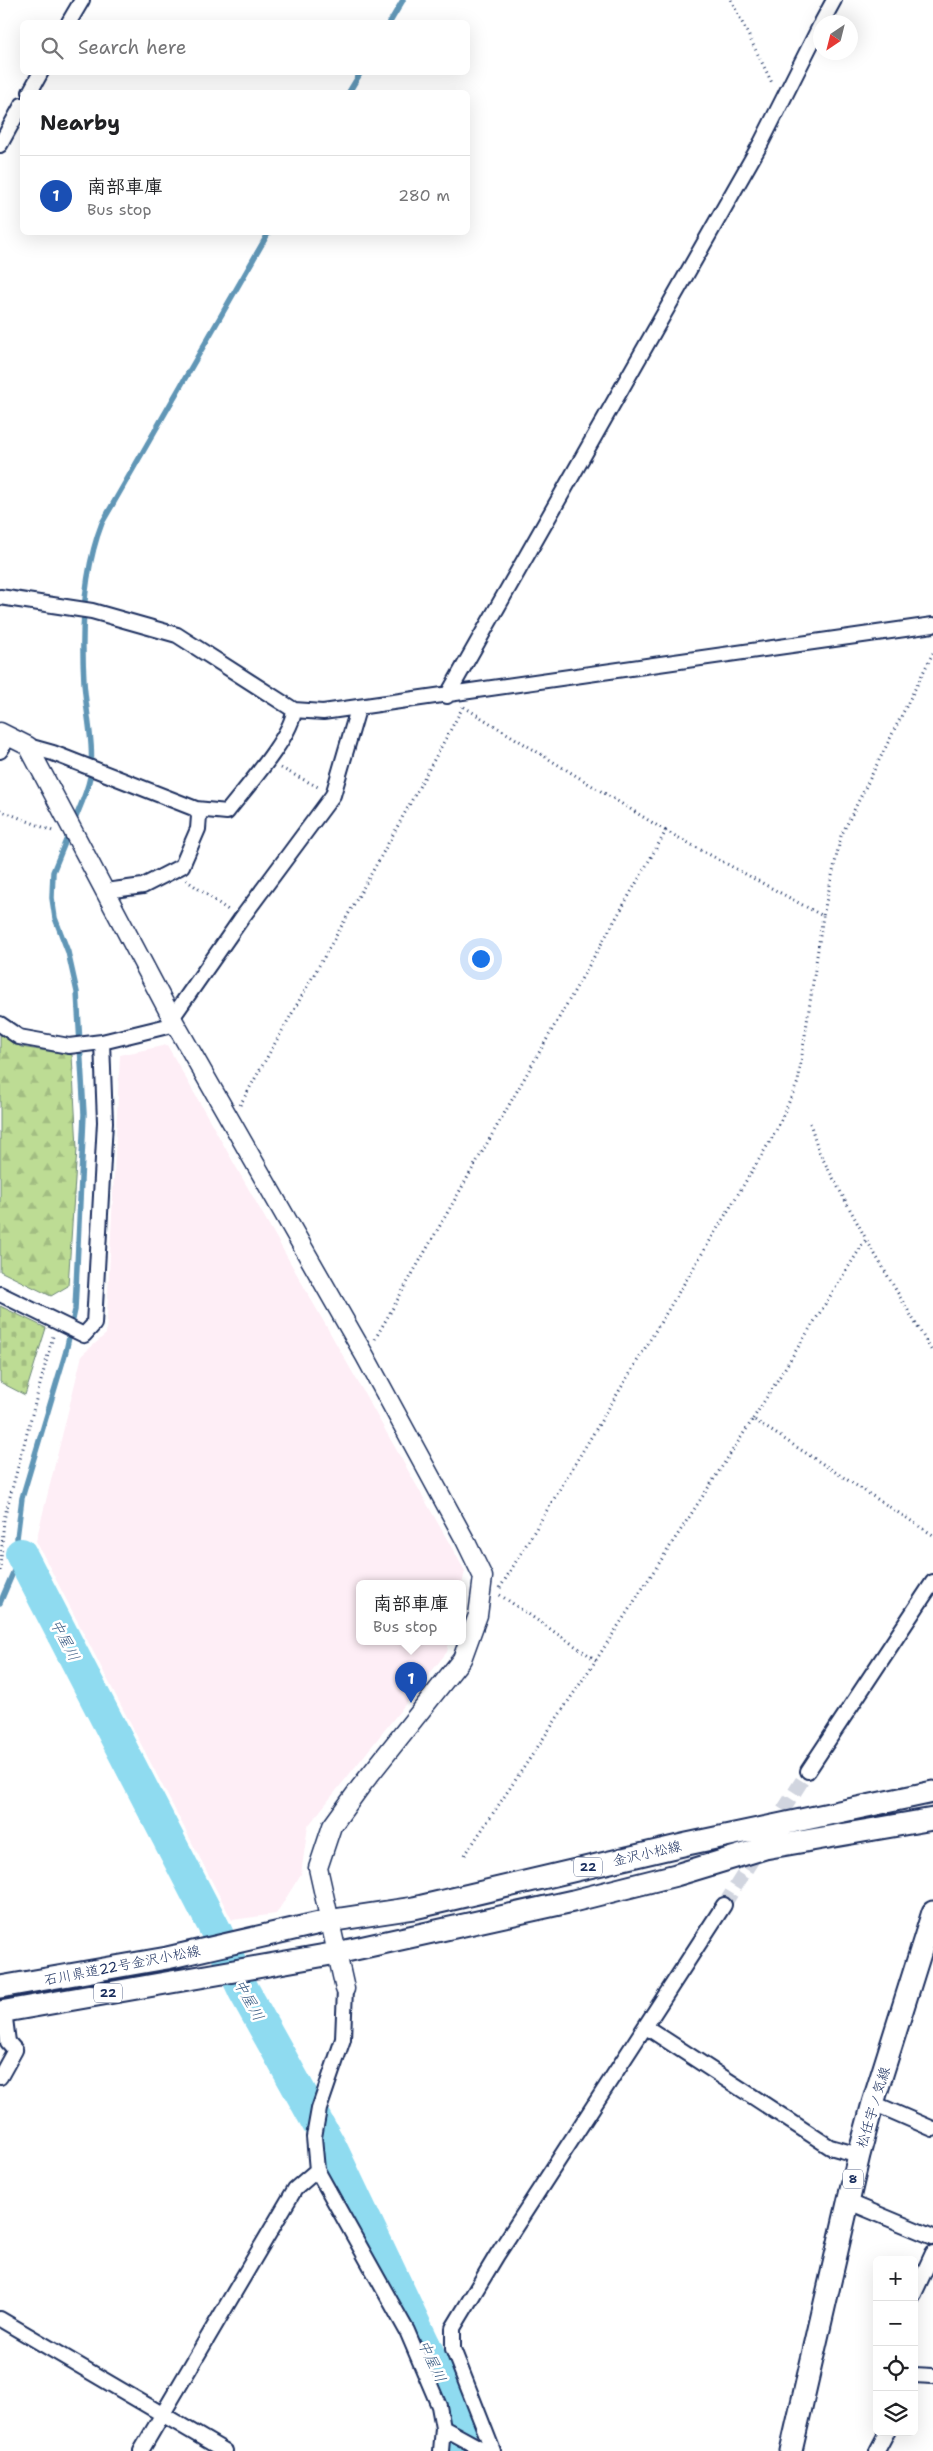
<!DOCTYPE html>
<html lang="en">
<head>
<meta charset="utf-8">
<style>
	body { margin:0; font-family:"Shantell Sans","Klee One",sans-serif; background:#f2f2f2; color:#202124 }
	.controls { position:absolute; right:15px; bottom:15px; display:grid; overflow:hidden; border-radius:8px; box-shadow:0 5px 20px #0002 }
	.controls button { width:45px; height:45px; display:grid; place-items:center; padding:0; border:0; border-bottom:1px solid #e0e0e0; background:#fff; color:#202124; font:25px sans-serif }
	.compass { position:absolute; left:813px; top:15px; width:45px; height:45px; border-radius:50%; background:#fff; box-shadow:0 5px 20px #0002; rotate:215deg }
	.you { position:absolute; left:480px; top:958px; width:18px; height:18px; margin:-12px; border:4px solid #fff; border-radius:50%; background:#1a73e8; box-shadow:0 0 0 8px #1a73e833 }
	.badge { display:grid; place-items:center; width:32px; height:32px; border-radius:50%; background:#db2777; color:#fff; font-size:16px; font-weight:700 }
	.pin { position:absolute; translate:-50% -41px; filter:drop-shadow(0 1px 2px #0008) }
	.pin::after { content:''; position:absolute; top:26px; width:18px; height:15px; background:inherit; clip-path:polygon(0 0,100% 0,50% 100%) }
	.popup { position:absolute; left:356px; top:1580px; width:110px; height:65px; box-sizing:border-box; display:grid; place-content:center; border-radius:8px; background:#fff; filter:drop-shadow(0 1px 4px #0005); font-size:16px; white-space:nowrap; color:#757577 }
	.popup b { font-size:19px; color:#202124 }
	.popup::after { content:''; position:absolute; left:50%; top:100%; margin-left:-10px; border:10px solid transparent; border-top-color:#fff }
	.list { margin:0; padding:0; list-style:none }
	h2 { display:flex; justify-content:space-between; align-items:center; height:65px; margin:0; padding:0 20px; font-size:21px }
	h2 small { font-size:16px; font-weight:400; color:#757577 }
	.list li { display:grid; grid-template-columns:32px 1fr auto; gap:15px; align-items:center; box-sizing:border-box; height:80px; padding:0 20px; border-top:1px solid #e0e0e0 }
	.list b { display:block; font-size:19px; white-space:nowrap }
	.list p { margin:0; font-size:16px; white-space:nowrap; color:#757577 }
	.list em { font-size:16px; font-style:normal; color:#757577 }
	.icon { flex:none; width:28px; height:28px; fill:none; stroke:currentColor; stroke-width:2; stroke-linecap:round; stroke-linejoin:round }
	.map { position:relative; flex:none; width:933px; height:2451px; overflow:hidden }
	.search { position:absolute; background:#fff; box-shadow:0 5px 20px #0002; left:20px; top:20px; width:450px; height:55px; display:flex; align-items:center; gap:12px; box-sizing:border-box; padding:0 18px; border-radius:8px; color:#757577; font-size:19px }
	.panel { position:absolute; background:#fff; box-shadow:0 5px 20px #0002; left:20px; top:90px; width:450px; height:145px; border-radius:8px }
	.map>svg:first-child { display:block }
	.built { fill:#feeef6 }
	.forest { fill:url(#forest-firs); stroke:#6c8679 }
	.cemetery { fill:url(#cemetery-stones); stroke:#6c8679 }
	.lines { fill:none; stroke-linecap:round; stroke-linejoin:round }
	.stream { stroke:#6196b6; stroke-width:5.5 }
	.river { stroke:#8fdbf0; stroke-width:32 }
	.minor-tunnel { stroke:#d1d5df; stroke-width:14; stroke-dasharray:14 7; stroke-linecap:butt }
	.minor-casing { stroke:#1b2f5e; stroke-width:18 }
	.tertiary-casing { stroke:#1b2f5e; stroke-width:21 }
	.primary-casing { stroke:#1b2f5e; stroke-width:25 }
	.path { stroke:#1b2f5e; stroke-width:3; stroke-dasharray:1 4; stroke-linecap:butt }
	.minor { stroke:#fff; stroke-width:14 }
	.tertiary { stroke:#fff; stroke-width:18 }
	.primary { stroke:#fff; stroke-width:21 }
	.labels { text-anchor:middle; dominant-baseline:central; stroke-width:5; stroke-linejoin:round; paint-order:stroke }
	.shield { fill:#fff; stroke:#5f6d8e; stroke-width:1 }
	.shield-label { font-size:12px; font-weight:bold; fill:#1b2f5e }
	.street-label { font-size:14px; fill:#1b2f5e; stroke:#fff }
	.water-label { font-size:15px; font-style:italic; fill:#385a82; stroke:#fff }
</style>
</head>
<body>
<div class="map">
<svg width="933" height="2451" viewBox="0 0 933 2451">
	<defs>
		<pattern id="forest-firs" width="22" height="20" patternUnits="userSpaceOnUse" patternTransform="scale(1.25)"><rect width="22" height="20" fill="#bddc94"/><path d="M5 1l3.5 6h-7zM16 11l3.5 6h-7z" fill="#a2bd82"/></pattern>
		<pattern id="cemetery-stones" width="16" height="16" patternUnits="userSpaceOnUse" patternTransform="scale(1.25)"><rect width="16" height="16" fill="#bddc94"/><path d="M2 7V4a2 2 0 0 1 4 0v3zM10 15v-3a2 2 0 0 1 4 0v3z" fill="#a2bd82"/></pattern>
	</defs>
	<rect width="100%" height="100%" fill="#fff"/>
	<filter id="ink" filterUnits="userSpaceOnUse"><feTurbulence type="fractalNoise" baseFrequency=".02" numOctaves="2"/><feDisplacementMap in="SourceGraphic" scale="10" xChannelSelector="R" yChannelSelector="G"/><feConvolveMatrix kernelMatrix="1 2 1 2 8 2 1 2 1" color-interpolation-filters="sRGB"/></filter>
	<g filter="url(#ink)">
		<path class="built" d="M167,1045L465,1571L462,1585L360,1584V1642H449L447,1652L308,1826L301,1874L276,1914L232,1920L36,1541L82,1355L106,1334L120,1055Z"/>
		<path class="forest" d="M0,1034L21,1047L72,1055L77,1148L68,1286L51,1296L0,1271Z"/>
		<path class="cemetery" d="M0,1306L46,1328L25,1395L0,1382Z"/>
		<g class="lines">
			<path class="stream" d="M390,22L403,0
				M349,92L361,72
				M73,824C79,809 87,793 90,777C95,746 86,713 84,682C81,630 83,572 102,523L269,232
				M0,1603L21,1554L17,1538L22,1498L66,1351L75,1310L84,1114L77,992L68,952L55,918L52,898L53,872L69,833"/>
			<path class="river" d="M21,1554L216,1931L244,1991L332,2149L454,2407L462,2427L456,2451"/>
			<path class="minor-tunnel" d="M772,1828L808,1771
				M724,1905L759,1849"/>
			<g class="minor-casing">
				<path id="minor" d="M69,22L82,0
					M822,22L834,0
					M30,92L41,72
					M0,145L22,105
					M0,597L92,611L177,635L294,710L323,712L933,625
					M447,696L761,143L820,26
					M28,746L53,753L196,809L227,812C244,790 293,735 294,710
					M0,751L9,737
					M106,891L143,886L182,866L198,829L199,816L196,809
					M172,1018L241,919L333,795L358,709
					M0,1024L19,1037L69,1046L102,1042L176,1024
					M0,1294L84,1335L94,1324L105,1122L102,1042
					M808,1771L933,1582
					M345,1989L343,2039L319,2109L314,2137L317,2170L407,2331L439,2406L443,2428L485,2451
					M646,2027L830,2147L859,2155
					M0,2077L15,2050L8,2042L4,2011
					M873,2103L933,2129
					M849,2202L933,2237
					M914,2294L933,2253
					M0,2319L225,2451
					M914,2375L933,2376
					M141,2451L295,2189L317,2170
					M441,2451L443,2428
					M493,2451L453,2349V2328L497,2255L724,1905
					M877,2451L887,2432"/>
			</g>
			<g class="tertiary-casing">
				<path id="tertiary" d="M0,732L28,746L172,1018L365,1356L465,1540L483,1577L478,1615L462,1659L361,1786L332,1826L318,1868L345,1989"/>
			</g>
			<g class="primary-casing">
				<path id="primary" d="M0,1987L167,1958L328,1921L414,1908L687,1844L933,1792
					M0,2012L337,1953L573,1901L676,1875L765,1848L933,1819
					M791,2451L859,2155L873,2103L933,1912"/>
			</g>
			<path class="path" d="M731,0L773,85
				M464,707L666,831
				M281,768L320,788
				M0,810L55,832
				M186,880L228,910
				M240,1105L379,860L463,707
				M810,1123L819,1152L866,1239
				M375,1339L666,831L823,916L841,836L933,653
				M753,1419L866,1239L933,1353
				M0,1571L4,1519L53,1336
				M500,1588L775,1133L798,1082L823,916
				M596,1660L753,1419L933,1535
				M465,1855L596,1660L497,1593"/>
			<use href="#minor" class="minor"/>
			<use href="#tertiary" class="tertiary"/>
			<use href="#primary" class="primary"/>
		</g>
	</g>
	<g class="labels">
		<g class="shield">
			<rect x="574" y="1857.5" width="28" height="19" rx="4"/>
			<rect x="94" y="1983.5" width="28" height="19" rx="4"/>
			<rect x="843" y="2169.5" width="20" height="19" rx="4"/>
		</g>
		<g class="shield-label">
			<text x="588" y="1867">22</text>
			<text x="108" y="1993">22</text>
			<text x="853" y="2179">8</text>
		</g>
		<g class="street-label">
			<text transform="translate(647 1853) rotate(-13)">金沢小松線</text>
			<text transform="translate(122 1965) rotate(-11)">石川県道22号金沢小松線</text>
			<text transform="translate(873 2107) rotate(-73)">松任宇ノ気線</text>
		</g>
		<g class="water-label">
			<text transform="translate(65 1640) rotate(63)">中屋川</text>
			<text transform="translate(249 2000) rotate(61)">中屋川</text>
			<text transform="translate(432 2361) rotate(65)">中屋川</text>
		</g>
	</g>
</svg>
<div class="controls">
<button>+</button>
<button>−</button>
<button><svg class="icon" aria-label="locate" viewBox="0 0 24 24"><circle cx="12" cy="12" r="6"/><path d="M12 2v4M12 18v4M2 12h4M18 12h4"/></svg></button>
<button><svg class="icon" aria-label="layers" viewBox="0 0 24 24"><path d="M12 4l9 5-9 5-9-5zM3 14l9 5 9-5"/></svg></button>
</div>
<svg class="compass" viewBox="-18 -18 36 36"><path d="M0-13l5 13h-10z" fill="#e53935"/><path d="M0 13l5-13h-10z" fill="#757577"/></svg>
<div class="you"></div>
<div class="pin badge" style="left:411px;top:1703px;background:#1a4fb4">1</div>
<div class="popup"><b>南部車庫</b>Bus stop</div>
<div class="search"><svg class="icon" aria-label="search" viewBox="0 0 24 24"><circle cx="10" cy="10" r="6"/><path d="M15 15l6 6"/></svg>Search here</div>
<section class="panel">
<h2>Nearby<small></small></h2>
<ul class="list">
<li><span class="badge" style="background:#1a4fb4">1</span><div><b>南部車庫</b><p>Bus stop</p></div><em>280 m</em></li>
</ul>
</section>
</div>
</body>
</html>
